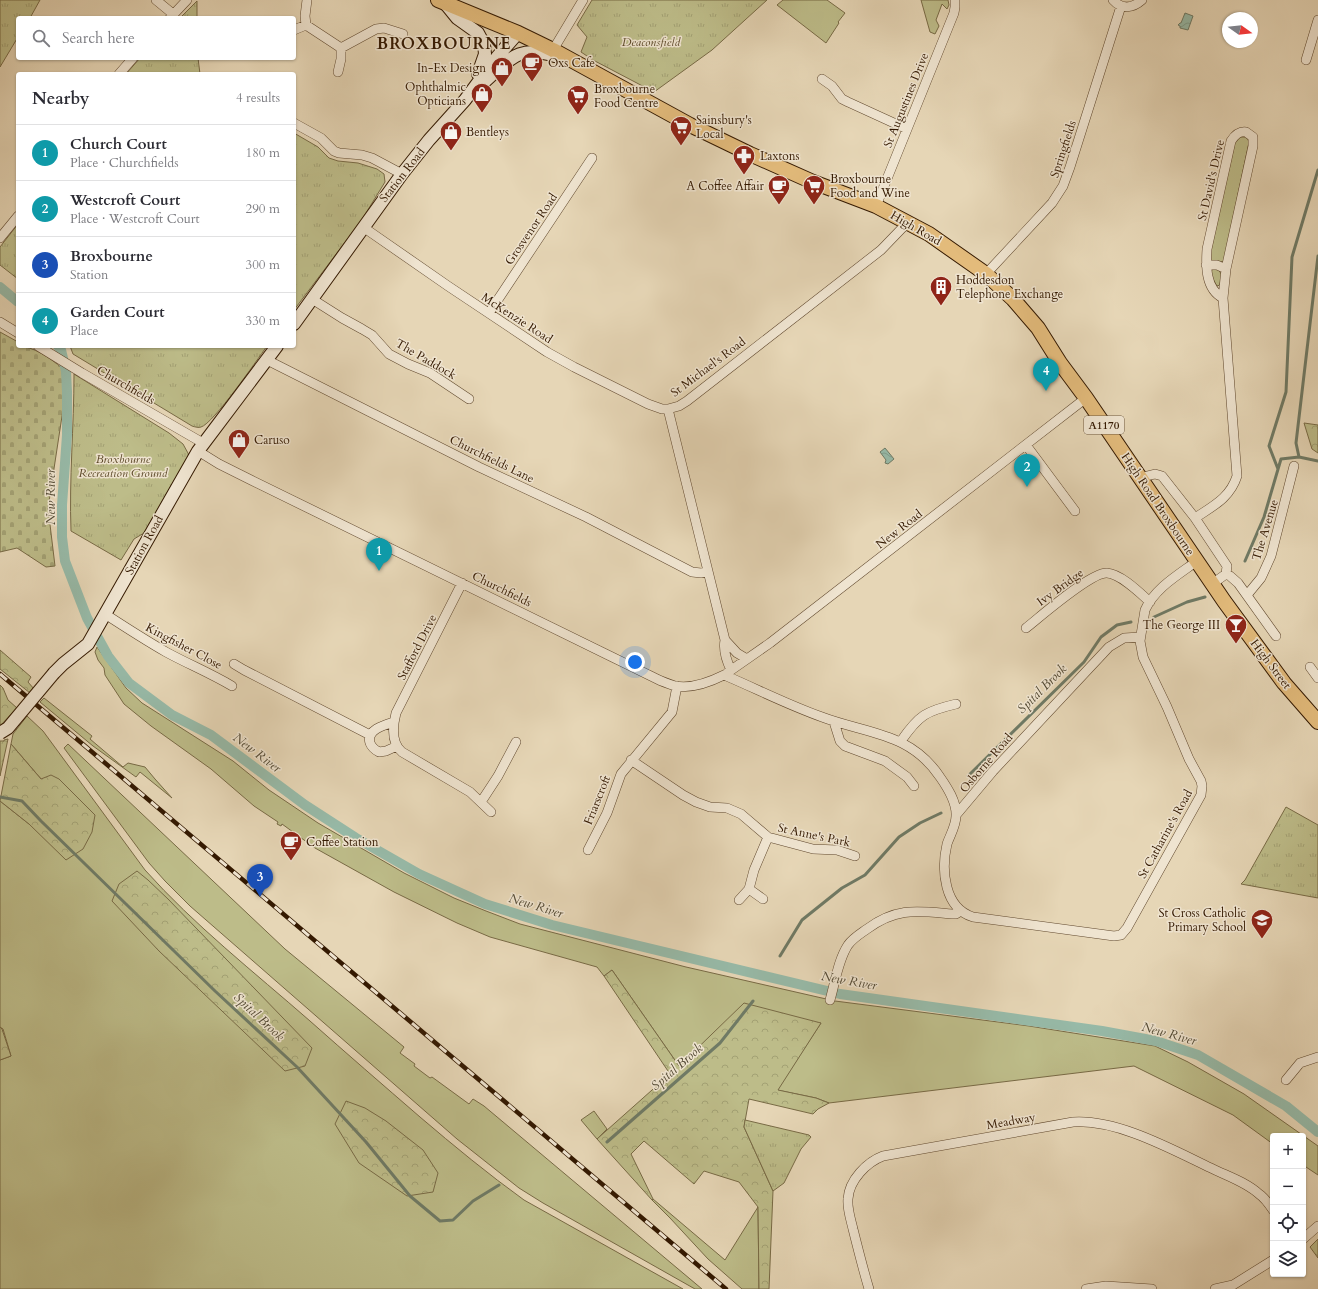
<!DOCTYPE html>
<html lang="en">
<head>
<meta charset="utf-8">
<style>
	body { margin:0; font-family:Cardo,serif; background:#f2f2f3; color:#2b2b33 }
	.controls { position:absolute; right:12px; bottom:12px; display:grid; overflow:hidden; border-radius:4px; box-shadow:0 1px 3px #0004 }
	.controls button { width:36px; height:36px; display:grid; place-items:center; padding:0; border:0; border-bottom:1px solid #e1e1e2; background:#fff; color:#2b2b33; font:20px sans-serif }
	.compass { position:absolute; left:1222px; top:12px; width:36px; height:36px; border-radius:50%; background:#fff; box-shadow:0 1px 3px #0004; rotate:105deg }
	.you { position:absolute; left:635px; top:662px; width:14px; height:14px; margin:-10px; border:3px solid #fff; border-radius:50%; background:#1a73e8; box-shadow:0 0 0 6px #1a73e833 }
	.badge { display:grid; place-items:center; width:26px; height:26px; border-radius:50%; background:#8f2418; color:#fff; font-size:13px; font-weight:700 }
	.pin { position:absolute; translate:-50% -33px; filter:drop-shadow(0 1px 2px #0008) }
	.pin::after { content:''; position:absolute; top:21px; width:14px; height:12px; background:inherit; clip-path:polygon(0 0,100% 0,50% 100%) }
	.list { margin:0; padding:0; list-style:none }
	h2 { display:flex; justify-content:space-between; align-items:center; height:52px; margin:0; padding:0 16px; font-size:17px }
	h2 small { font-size:13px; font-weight:400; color:#7c7c81 }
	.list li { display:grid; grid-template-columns:26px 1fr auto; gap:12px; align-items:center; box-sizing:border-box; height:56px; padding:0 16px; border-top:1px solid #e1e1e2 }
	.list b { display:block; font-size:15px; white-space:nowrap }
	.list p { margin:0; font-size:13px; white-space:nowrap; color:#7c7c81 }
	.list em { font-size:13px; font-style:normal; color:#7c7c81 }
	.icon { flex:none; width:22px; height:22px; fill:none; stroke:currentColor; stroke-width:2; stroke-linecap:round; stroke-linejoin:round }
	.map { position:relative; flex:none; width:1318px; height:1289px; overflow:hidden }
	.search { position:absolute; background:#fff; box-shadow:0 1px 3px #0004; left:16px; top:16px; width:280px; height:44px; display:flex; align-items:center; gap:10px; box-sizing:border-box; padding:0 14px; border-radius:4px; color:#7c7c81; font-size:15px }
	.panel { position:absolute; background:#fff; box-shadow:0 1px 3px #0004; left:16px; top:72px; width:280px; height:276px; border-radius:4px }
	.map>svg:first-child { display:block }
	.grass { fill:#bdbc89; stroke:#786a45 }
	.forest { fill:url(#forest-crowns); stroke:#786a45 }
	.cemetery { fill:url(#cemetery-stones); stroke:#786a45 }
	.park { fill:url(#park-tufts); stroke:#786a45 }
	.water { fill:url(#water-waves); stroke:#6f7a65 }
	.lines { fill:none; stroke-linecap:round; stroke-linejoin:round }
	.stream { stroke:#6f7a65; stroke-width:3 }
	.canal { stroke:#97baa8; stroke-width:10 }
	.street-casing { stroke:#60482e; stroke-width:10 }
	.secondary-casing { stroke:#341901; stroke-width:14 }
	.primary-casing { stroke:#341901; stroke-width:16 }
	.street { stroke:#efe4d0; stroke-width:9 }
	.secondary { stroke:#efe4d0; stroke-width:12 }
	.primary { stroke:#e3bb7b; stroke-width:14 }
	.rail-casing { stroke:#341901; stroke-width:4.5 }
	.rail { stroke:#efe4d0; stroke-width:3; stroke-dasharray:9; stroke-linecap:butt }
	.secondary-bridge-casing { stroke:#341901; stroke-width:14; stroke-linecap:butt }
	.secondary-bridge { stroke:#efe4d0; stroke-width:12 }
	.labels { text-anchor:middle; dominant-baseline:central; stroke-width:3; stroke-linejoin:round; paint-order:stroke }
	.shield { fill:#efe4d0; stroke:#6c563f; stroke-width:1 }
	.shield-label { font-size:11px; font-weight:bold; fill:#341901 }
	.park-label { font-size:12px; font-style:italic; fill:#5d4a2a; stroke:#efe4d0 }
	.poi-label { font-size:12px; fill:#341901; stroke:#efe4d0; text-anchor:start }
	.street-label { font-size:12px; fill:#341901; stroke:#efe4d0 }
	.water-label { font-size:13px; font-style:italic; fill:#524933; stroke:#efe4d0 }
	.district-label { font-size:16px; font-weight:bold; letter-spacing:1px; fill:#341901; stroke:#efe4d0 }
</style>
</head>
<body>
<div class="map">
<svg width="1318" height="1289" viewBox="0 0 1318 1289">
	<defs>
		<pattern id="forest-crowns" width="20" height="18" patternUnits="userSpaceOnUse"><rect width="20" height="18" fill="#bdbc89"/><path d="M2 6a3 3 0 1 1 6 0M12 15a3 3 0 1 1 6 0" fill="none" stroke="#a3a174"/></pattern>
		<pattern id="cemetery-stones" width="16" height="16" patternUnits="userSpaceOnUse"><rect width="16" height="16" fill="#bdbc89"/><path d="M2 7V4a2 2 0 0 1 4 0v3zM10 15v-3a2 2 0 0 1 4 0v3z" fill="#a3a174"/></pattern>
		<pattern id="park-tufts" width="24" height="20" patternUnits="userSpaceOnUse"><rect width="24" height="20" fill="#bdbc89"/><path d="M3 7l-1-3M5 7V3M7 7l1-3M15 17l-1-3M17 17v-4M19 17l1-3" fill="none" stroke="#a3a174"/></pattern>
		<pattern id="water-waves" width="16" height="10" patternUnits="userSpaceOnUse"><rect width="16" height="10" fill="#97baa8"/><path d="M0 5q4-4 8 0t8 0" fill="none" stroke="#839f8f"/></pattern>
	</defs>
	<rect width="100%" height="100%" fill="#e6d6b6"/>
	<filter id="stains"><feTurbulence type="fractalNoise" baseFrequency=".005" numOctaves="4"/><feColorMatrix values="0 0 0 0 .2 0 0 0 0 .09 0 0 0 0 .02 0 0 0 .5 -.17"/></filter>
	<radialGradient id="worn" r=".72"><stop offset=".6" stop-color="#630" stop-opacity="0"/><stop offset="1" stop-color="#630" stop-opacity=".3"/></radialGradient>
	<path class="grass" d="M783,0H827L845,13L838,22L839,23L826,43L777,5Z
		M921,0H948L949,5L947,9L942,4L936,20L939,26L935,34L930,32Z
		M1240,137C1245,137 1247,137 1249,142L1224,261C1220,263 1214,262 1210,260V254L1235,142Z
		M1215,268L1218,269L1222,275L1220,284L1218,286L1216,285L1210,273L1212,270Z
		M97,647L126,688L142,703L233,761L269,790L318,823L404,873L454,898L486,911L520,924L686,967L835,1001L1029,1026L1155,1046L1188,1062L1244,1094L1318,1146V1175L1303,1165V1136H1273V1144L1233,1115L1134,1066L829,1103L816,1098L777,1090L821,1023L679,1066L612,970L604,976L597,967L490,937L457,923L394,892L315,848L282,824L281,826L277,824L278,822L254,806L211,769L151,726L124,704L105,675L104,668L98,660L95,652Z
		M44,698L92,736L90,739L123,767L128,763L145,767L155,779L172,798L140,772L136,777L93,746L40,702Z
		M27,716L43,731L145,870C194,925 254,972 310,1021C346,1053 383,1085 420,1117C454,1146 488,1174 524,1200L683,1289H0V1060L11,1056L3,1029L0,1027V801L29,824L42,780L11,744L13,734Z
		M68,744L285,949L404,1047L400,1053L415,1064L414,1066L430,1078L432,1077L469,1104L473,1099L484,1106L702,1289H695L543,1203L519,1188L457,1139L190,906L165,881L149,863L64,748Z
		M594,1111L607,1129L597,1139L581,1120Z
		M653,1199L725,1260L758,1207L759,1289H742L708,1259L670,1218L652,1200Z"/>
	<path class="forest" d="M1304,423L1318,425V453L1312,449Z
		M0,650L31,677L28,682L34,689L30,693L0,669Z
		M0,685L3,688L8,700L17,708L0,726Z
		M8,739L0,776V741H4V740Z
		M11,744L41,779L51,775L59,779L95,815L92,832L83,849L66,860L29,824L0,801Z
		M137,871L148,880L168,899L312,1048L305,1066L285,1071L159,951L112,901L119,884Z
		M612,970L679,1066L744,1003L821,1023L778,1090L816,1098L829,1103L818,1109L813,1114L749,1099L744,1127L773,1191L769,1289H759L758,1207L739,1182L704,1171L694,1184L644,1141L631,1154L653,1199L652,1200L597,1139L670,1074L604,976Z
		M0,1027L2,1029L11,1056L0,1060Z
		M346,1101L365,1108L386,1121L423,1150L438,1173L433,1192L407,1196L359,1163L335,1124Z
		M1318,1239V1258L1310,1247Z"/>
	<path class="cemetery" d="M0,332L18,342V346C33,346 50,358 62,368L64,403L48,508L55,566L46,567L17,548L0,552Z"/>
	<path class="park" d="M0,0H40L30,18H18V37L0,67Z
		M592,0H767L712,50L654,92L593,60L581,52L587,37L577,25Z
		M197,1V18H180Z
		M140,58H198L200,74H126Z
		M294,133L318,147L329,158L338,161L358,163L377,169L384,174L385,182L361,221L294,310Z
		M18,224V279L0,265V247Z
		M70,346H267C257,360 213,424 201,427C199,428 195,427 192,426L73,354Z
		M74,374L169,433L183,444L189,455L144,533L134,539L121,560L71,531C69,479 74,427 74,374Z
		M1286,807L1318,825V898L1241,884L1245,880Z
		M745,1120L809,1135L811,1137L801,1149L784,1183L773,1191L744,1127Z"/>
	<path class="water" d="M1185,13L1193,16L1188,30L1180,28V26L1178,25L1180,23H1181Z
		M885,448L894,459L888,464L885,463L886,460L880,452Z"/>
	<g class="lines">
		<path class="stream" d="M1299,457L1296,443L1318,256
			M1278,469L1269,446L1286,392L1292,257L1318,170
			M1245,561L1264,517L1281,459L1299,457L1318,461
			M1154,617L1187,602L1205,597
			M968,776L1084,662L1101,637L1117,625L1131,622
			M0,797L22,801L41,821L215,991L297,1067L366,1142L410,1196L440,1221L453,1220L473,1201L499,1185
			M780,956L802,920L842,888L865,875L899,837L920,823L941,813
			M607,1142L720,1043L753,1001"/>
		<path class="canal" d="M0,287L18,302
			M58,346L61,350L66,371L67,392V435L62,505V537L65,561L87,618L108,656L129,683L172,715L211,735L305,805L356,838L419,874L485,904L552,925L840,994L1102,1031L1156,1041L1198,1055L1286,1106L1318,1132"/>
		<g class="street-casing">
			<path id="street" d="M156,0L173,14
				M307,0L305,16L306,25L341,48
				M1113,0C1122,10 1133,8 1142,0
				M170,18L187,0
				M294,30L306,25
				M341,48L376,29L384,28L403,34
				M553,50L583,0
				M1306,60L1318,20
				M338,72L341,59V48
				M119,74L133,58
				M822,79L832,86L842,99L848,102L907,129
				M294,123L321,138L334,151L339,153L362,155L372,158L402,174
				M876,206L954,13L955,7V0
				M363,227L448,286L547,352L574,367L648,404L662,409H668
				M0,238L18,216
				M1206,265H1217L1226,269
				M986,274L1052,203L1063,186L1070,167L1121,6
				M312,299L342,318L362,329L372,335L389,354L408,364L430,373L469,399
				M489,313L592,158
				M0,322L18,333
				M38,346L82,373L203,443
				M267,360L479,467L586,517L692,572L701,573L707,572
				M1026,445L1075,511
				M198,451L219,464L251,480L657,679C663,682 669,684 675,686C691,689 710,682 724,675C757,689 788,705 822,717C867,734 910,732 940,777C947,787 957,802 956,816C956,826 950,835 947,844C941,870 944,908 973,917L1114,936L1121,935L1127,928L1201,795L1202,786L1201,781L1189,759L1167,707L1143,657L1140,641L1145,610C1155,588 1178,575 1197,561
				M1139,478L1155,474L1162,476L1195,518L1227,566L1226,574L1212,584
				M1195,518C1213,506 1230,498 1237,476L1223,298C1205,289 1206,265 1207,249L1231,141C1235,135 1239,131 1246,132L1253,137V146L1226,269L1223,298
				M1226,574L1230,576L1238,583L1276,636
				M462,583L396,713C393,725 391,743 402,752L470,792L491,812
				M1247,595L1261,578L1271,556L1294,466
				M105,614C125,627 145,640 166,652C188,664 210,673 232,686
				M1026,628C1040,617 1091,572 1107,573C1121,574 1140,593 1150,602
				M725,640L737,653L747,659
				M234,664L244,670L370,735
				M1310,667L1318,678
				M731,670C726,660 723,651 725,640L668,409L679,406L687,401L881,250L907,223
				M727,673L770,643L1086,398
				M394,722C384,725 366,730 370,743C372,748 375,750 379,752L386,751L397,746
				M834,722L840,741L845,746L885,761L907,777L914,786
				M901,741C919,715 926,711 956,704
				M631,760L683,795L696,802L710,807L727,808L741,814L768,837L813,849L837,850L855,856
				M481,802L498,776L516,742
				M956,815L993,771L1109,647L1124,638L1140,637
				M588,850L607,813L621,774L672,712L677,686
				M749,889L763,899
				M739,900L749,889L754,870L768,837
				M830,1000C835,983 838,960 848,945C853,938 860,934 867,929C897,907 917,911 952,914H956L961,911
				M1286,1080L1300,1063L1318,1057
				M1303,1239L1318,1226
				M869,1289C863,1269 858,1249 853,1229C851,1220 847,1209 848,1199C849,1180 867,1162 883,1156L1073,1122C1117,1119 1171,1149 1211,1168C1227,1176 1246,1182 1259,1194C1265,1198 1269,1204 1273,1210
				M1086,1289L1106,1286L1152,1289
				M1215,1289L1233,1285L1273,1260"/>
		</g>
		<g class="secondary-casing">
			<path id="secondary" d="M444,2L457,18L478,33L484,44L485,54L478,74
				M483,83C509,60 518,44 555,56
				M294,324L402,174L429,140L465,100L497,57L518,33
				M54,673L63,664L88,644L198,451L277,346"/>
		</g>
		<g class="primary-casing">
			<path id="primary" d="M438,0L518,33L553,50L690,125L750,154L813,182L876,206L929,234L986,274L1013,299L1038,328L1060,363L1086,398L1224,601L1284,683L1318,722"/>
		</g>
		<use href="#street" class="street"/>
		<use href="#secondary" class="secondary"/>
		<use href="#primary" class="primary"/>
		<g class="rail-casing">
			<path id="rail" d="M0,674L726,1289"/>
		</g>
		<use href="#rail" class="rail"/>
		<g class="secondary-bridge-casing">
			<path id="secondary-bridge" d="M0,733L8,728L54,673"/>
		</g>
		<use href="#secondary-bridge" class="secondary-bridge"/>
	</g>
	<defs>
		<g id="cafe-pin" transform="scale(1.15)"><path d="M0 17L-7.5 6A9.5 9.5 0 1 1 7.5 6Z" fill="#8f2418" stroke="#efe4d0"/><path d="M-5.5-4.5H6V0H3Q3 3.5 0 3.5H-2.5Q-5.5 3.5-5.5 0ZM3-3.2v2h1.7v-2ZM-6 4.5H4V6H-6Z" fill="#fff"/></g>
		<g id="shop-pin" transform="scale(1.15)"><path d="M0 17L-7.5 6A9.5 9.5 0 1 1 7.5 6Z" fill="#8f2418" stroke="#efe4d0"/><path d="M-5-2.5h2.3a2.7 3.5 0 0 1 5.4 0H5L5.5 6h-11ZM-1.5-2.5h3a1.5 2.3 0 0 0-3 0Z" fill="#fff"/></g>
		<g id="supermarket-pin" transform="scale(1.15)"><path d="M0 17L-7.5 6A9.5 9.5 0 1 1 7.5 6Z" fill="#8f2418" stroke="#efe4d0"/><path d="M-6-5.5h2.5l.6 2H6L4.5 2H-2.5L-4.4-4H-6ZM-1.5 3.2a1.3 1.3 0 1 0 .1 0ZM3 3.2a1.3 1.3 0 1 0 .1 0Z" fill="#fff"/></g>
		<g id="pharmacy-pin" transform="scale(1.15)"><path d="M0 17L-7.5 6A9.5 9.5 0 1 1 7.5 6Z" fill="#8f2418" stroke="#efe4d0"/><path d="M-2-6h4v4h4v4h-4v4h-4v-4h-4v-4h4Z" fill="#fff"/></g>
		<g id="building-pin" transform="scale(1.15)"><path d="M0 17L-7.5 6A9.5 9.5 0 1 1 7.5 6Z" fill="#8f2418" stroke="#efe4d0"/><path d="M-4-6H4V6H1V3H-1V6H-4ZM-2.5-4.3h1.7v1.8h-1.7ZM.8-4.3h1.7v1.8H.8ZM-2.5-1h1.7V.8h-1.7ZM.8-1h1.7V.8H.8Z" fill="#fff"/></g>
		<g id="bar-pin" transform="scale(1.15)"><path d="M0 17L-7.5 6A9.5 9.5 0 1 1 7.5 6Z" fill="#8f2418" stroke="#efe4d0"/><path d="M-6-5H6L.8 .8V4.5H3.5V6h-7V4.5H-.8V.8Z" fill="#fff"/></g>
		<g id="school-pin" transform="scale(1.15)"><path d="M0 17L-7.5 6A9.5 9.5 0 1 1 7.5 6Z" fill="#8f2418" stroke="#efe4d0"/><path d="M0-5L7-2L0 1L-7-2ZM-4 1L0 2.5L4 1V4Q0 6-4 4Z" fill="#fff"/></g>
	</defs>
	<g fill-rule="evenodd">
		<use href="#cafe-pin" x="532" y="63"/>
		<use href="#shop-pin" x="502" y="68"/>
		<use href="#shop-pin" x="482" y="94"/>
		<use href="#supermarket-pin" x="578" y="96"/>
		<use href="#supermarket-pin" x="681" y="127"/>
		<use href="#shop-pin" x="451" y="132"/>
		<use href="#pharmacy-pin" x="744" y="156"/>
		<use href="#cafe-pin" x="779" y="186"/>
		<use href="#supermarket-pin" x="814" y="186"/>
		<use href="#building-pin" x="941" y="287"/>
		<use href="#shop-pin" x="239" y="440"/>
		<use href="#bar-pin" x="1236" y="625"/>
		<use href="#cafe-pin" x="291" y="842"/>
		<use href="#school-pin" x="1262" y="920"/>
	</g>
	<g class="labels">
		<rect class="shield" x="1084" y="416" width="40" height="18" rx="3"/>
		<g class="shield-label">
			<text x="1104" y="425">A1170</text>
		</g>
		<g class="park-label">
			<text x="651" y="42">Deaconsfield</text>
			<text x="123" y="459">Broxbourne<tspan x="123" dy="14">Recreation Ground</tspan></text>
		</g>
		<g class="poi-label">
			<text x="548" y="63">Oxs Cafe</text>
			<text x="486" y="68" text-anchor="end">In-Ex Design</text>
			<text x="466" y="87" text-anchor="end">Ophthalmic<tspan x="466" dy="14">Opticians</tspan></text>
			<text x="594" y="89">Broxbourne<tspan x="594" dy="14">Food Centre</tspan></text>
			<text x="696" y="120">Sainsbury's<tspan x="696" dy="14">Local</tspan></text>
			<text x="466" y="132">Bentleys</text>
			<text x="760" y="156">Laxtons</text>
			<text x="830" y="179">Broxbourne<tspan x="830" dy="14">Food and Wine</tspan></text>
			<text x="764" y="186" text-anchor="end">A Coffee Affair</text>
			<text x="956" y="280">Hoddesdon<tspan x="956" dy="14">Telephone Exchange</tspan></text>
			<text x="254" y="440">Caruso</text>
			<text x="1220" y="625" text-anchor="end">The George III</text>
			<text x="306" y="842">Coffee Station</text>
			<text x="1246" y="913" text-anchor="end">St Cross Catholic<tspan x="1246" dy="14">Primary School</tspan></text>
		</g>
		<g class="street-label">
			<text transform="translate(906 100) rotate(-68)">St Augustines Drive</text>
			<text transform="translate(1063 149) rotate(-72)">Springfields</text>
			<text transform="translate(402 175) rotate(-52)">Station Road</text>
			<text transform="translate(1211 180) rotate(-77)">St David's Drive</text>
			<text transform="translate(916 228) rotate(30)">High Road</text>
			<text transform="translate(531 229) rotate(-56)">Grosvenor Road</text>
			<text transform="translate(517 318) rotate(33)">McKenzie Road</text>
			<text transform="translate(426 359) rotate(30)">The Paddock</text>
			<text transform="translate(708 367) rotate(-37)">St Michael's Road</text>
			<text transform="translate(126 385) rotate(30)">Churchfields</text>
			<text transform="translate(492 459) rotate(26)">Churchfields Lane</text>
			<text transform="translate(1158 504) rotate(56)">High Road Broxbourne</text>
			<text transform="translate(899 529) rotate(-38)">New Road</text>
			<text transform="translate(1265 530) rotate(-73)">The Avenue</text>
			<text transform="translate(144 545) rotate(-61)">Station Road</text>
			<text transform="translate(1060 587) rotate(-36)">Ivy Bridge</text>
			<text transform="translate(502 589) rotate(26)">Churchfields</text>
			<text transform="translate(184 646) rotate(28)">Kingfisher Close</text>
			<text transform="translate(417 647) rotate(-63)">Stafford Drive</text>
			<text transform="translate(1271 664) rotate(53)">High Street</text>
			<text transform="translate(986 763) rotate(-49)">Osborne Road</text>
			<text transform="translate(597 800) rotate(-68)">Friarscroft</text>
			<text transform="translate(1165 834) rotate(-61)">St Catharine's Road</text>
			<text transform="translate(814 835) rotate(12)">St Anne's Park</text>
			<text transform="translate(1011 1121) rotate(-10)">Meadway</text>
		</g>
		<g class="water-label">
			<text transform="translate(51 497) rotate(-90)">New River</text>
			<text transform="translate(1042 689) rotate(-45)">Spital Brook</text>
			<text transform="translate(257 753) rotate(37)">New River</text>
			<text transform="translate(536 906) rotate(17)">New River</text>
			<text transform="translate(849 981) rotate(10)">New River</text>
			<text transform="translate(259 1017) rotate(43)">Spital Brook</text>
			<text transform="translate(1169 1034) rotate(15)">New River</text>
			<text transform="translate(677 1067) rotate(-41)">Spital Brook</text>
		</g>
		<g class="district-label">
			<text x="444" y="44">BROXBOURNE</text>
		</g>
	</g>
	<rect width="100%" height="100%" filter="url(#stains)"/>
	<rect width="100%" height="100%" fill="url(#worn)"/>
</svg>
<div class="controls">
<button>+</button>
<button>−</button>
<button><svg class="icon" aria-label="locate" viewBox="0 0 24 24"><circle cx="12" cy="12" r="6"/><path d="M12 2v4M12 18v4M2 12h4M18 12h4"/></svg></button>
<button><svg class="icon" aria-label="layers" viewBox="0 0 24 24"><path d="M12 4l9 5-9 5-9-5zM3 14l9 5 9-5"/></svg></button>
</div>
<svg class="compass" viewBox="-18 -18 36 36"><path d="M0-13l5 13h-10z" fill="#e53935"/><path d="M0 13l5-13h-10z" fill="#7c7c81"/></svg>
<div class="you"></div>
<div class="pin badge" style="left:379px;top:571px;background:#0f9aa8">1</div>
<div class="pin badge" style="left:1027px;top:487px;background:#0f9aa8">2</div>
<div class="pin badge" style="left:260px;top:897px;background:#1a4fb4">3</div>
<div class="pin badge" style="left:1046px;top:391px;background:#0f9aa8">4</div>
<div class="search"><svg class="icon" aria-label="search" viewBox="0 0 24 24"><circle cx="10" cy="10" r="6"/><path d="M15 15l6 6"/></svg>Search here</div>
<section class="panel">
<h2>Nearby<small>4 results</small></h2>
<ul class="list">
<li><span class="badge" style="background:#0f9aa8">1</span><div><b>Church Court</b><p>Place · Churchfields</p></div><em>180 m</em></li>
<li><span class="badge" style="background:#0f9aa8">2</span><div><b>Westcroft Court</b><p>Place · Westcroft Court</p></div><em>290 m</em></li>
<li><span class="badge" style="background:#1a4fb4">3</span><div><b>Broxbourne</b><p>Station</p></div><em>300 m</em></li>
<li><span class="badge" style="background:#0f9aa8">4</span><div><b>Garden Court</b><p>Place</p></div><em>330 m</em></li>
</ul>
</section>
</div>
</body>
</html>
